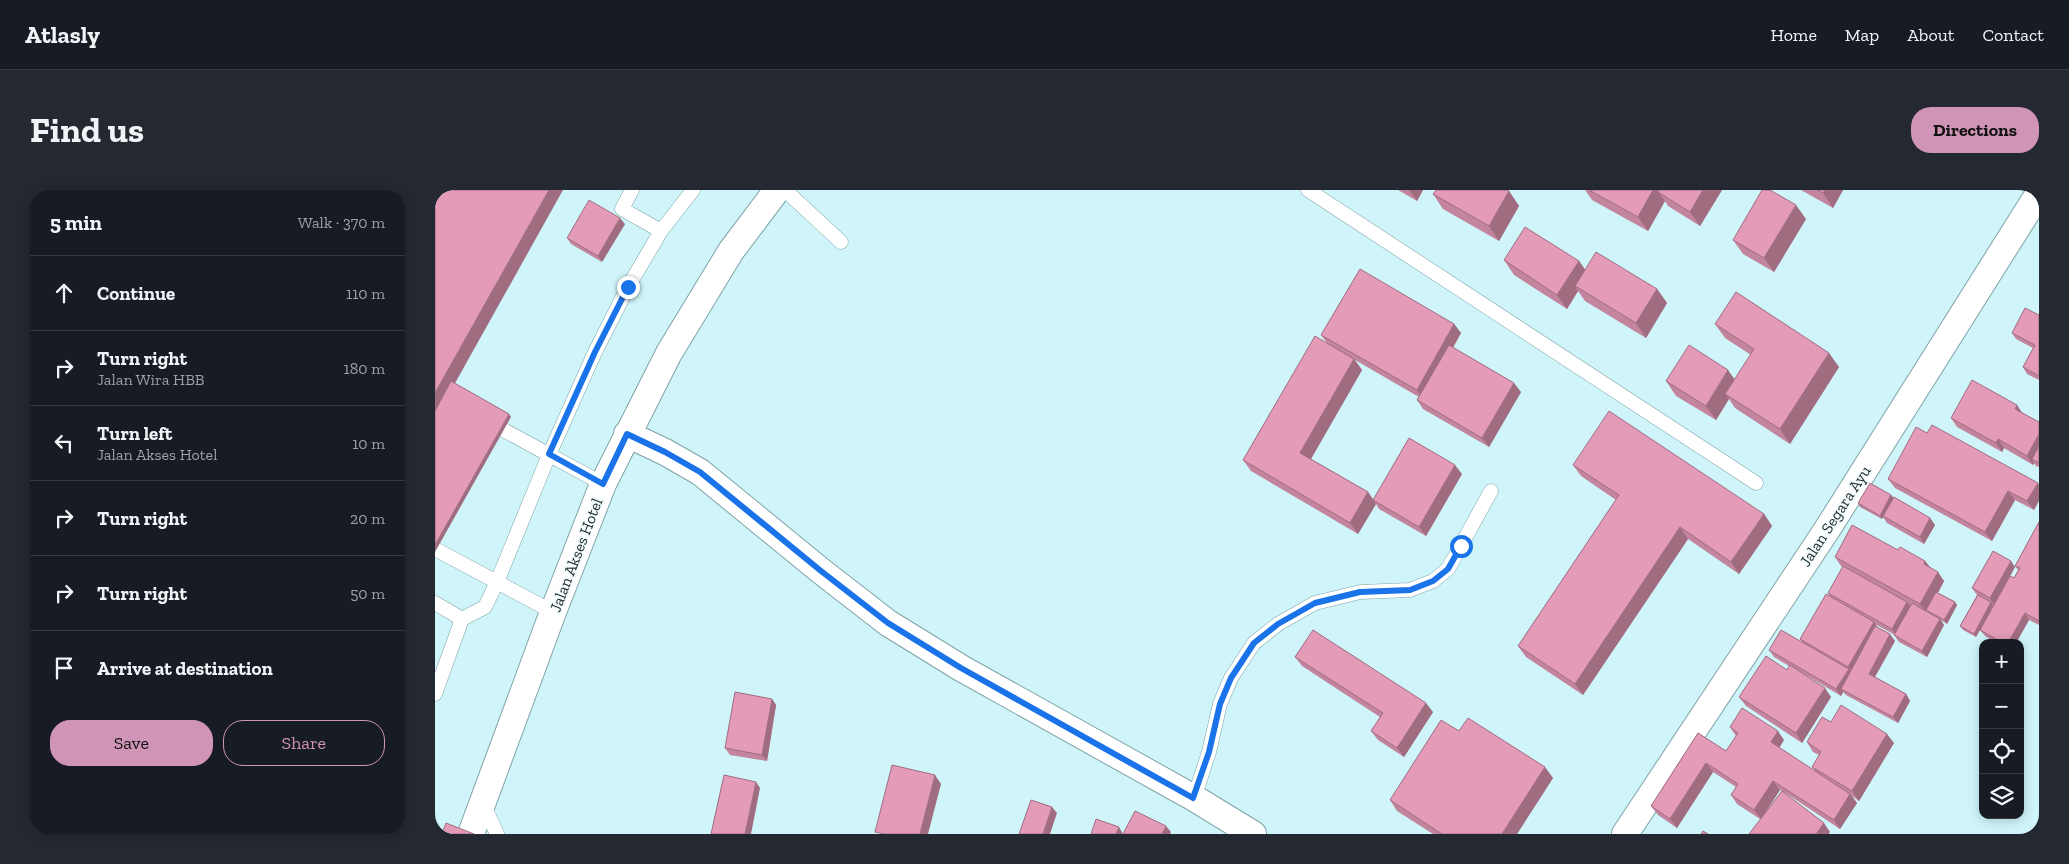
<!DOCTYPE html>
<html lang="en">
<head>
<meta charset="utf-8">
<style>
	body { margin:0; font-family:"Zilla Slab",serif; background:#242831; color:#f1f3f6 }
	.controls { position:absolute; right:15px; bottom:15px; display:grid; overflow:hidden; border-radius:10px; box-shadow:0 2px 12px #0003 }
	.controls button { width:45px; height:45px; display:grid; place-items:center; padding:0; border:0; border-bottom:1px solid #363941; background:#171b24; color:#f1f3f6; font:25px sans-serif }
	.stop { position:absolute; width:15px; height:15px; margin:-11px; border:4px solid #1a73e8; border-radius:50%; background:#fff }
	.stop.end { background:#1a73e8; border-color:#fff; box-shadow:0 1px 5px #0008 }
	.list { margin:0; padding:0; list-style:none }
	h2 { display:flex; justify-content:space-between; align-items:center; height:65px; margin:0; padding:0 20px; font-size:21px }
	h2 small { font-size:16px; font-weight:400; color:#9ea1a6 }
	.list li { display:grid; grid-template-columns:32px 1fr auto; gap:15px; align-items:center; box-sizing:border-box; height:75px; padding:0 20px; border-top:1px solid #363941 }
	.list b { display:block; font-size:19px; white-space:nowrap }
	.list p { margin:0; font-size:16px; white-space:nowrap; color:#9ea1a6 }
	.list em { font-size:16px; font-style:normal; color:#9ea1a6 }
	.actions { display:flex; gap:10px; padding:15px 20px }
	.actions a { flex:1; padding:11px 0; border:1px solid #d094b6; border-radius:20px; text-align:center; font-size:18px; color:#d094b6 }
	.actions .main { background:#d094b6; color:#111 }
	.icon { flex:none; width:28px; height:28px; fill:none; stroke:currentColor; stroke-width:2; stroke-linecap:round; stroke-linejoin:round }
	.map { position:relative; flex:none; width:1604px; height:644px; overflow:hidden; border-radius:20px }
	header { display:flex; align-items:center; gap:30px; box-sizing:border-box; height:70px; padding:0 25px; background:#171b24; border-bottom:1px solid #363941 }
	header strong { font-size:24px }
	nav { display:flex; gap:28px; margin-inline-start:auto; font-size:18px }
	.intro { display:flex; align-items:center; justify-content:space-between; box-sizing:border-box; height:120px; padding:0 30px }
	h1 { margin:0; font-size:35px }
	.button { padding:12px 22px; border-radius:20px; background:#d094b6; color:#111; font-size:18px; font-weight:700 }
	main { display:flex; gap:30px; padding:0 30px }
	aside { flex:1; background:#171b24; border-radius:20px; box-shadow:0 2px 12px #0003 }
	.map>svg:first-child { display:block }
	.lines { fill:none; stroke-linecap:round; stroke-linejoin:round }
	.service-casing { stroke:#7fa3a8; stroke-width:15 }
	.minor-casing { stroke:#7fa3a8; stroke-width:28 }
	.service { stroke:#fff; stroke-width:14 }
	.minor { stroke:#fff; stroke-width:26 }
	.wall { fill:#c3859d; fill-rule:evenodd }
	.shaded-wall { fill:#9f6c80 }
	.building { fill:#e39bb7; stroke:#9f6c80 }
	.route { stroke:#1a73e8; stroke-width:6 }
	.labels { text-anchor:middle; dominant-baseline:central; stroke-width:4; stroke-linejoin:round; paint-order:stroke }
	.street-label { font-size:16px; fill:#223133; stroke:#f5fcfd }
</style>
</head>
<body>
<header>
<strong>Atlasly</strong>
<nav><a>Home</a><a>Map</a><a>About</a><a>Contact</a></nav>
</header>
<div class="intro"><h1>Find us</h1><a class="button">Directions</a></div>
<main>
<aside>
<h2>5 min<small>Walk · 370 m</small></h2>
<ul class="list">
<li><svg class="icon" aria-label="ahead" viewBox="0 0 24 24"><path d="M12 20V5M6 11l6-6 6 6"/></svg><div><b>Continue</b></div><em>110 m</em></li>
<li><svg class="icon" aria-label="right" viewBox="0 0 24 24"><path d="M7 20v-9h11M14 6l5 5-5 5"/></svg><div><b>Turn right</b><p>Jalan Wira HBB</p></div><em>180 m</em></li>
<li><svg class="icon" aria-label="left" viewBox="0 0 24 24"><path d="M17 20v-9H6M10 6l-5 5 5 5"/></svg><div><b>Turn left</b><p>Jalan Akses Hotel</p></div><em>10 m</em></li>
<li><svg class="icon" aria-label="right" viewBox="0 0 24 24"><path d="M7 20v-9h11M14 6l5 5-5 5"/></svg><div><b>Turn right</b></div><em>20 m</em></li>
<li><svg class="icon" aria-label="right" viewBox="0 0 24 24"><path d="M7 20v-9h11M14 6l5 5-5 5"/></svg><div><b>Turn right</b></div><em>50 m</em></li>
<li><svg class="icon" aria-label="arrive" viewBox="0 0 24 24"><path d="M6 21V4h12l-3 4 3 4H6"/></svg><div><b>Arrive at destination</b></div></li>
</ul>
<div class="actions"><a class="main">Save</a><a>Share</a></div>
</aside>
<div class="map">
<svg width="1604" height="644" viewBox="0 0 1604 644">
	<rect width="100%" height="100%" fill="#cff5fa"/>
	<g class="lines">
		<g class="service-casing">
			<path id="service" d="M197,0L187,19L226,41
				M350,0L406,52
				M873,0L1321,293
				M52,231L168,294
				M0,359L118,422
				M0,413L27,429
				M0,504L27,429L50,417L62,392L114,265L160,162L193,97L226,41L258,0
				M759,608L774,562L785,514L796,488L819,453L843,434L880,413L925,402L975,400L998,391L1013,379L1056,301
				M48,613L62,644"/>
		</g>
		<g class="minor-casing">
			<path id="minor" d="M192,244L230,262L265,282L386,381L453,433L526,478L759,608L818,644
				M36,644L118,422L168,294L234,163L296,61L342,0
				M1190,644L1393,338L1604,3"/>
		</g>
		<use href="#service" class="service"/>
		<use href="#minor" class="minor"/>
	</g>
	<path class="wall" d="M963,0H988L982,11Z
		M1150,0H1287L1265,36L1233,16L1230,11L1213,41L1157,10Z
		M1366,0H1408L1398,18Z
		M1074,1L1084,16L1064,51L1008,19L998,4Z
		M1371,29L1339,82L1308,64L1298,50Z
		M190,34L167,72L136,54L132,48Z
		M1069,70L1144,71L1150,80L1222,99L1232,113L1211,148L1150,111L1143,101L1132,119L1079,85Z
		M1604,125V190L1592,184L1588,177L1598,158L1581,149L1577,143Z
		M1019,134L1026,143L1018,158L1086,202L1054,257L988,219L982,210L984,207L920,170L927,180L876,269L933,302L938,309L1027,284L991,346L944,319L941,314L923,344L816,281L808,270L892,153L886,145Z
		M1280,134L1404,177L1355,254L1300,218L1294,209L1281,230L1241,206L1231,191L1300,189L1316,165L1290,148Z
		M1587,223L1604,232V277L1601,276L1599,273L1598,275L1569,258L1567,262L1522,237L1516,228Z
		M1492,243L1604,295L1599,320L1580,310L1557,351L1460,298L1453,289Z
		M1138,275L1329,324L1337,336L1304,384L1253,349L1148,505L1091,467L1083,456L1181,310L1146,286Z
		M1456,305L1458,308L1495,328L1500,335L1489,354L1452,333L1448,327L1447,329L1425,317L1423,313Z
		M1604,332V435L1594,430L1581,453H1561L1550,446L1545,440L1541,447L1528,440L1525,436L1542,405L1537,398L1580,377L1575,386L1579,388L1583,380L1580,376Z
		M1463,360L1490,371L1495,377L1509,391L1503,403L1520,412L1522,415L1512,434L1506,430L1509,435L1492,467L1464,452L1459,445H1460L1440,434L1443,438L1460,451L1440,487L1471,504L1475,511L1463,533L1411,505L1408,502L1406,506L1366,482L1396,507L1367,553L1311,516L1304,507L1352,480L1354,476L1339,467L1334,460L1368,453L1365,449L1395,406L1393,403L1408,377L1406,376L1400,367Z
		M860,467L998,522L969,567L943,550L936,541L945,527L867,476Z
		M337,509L341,515L332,571L295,565L290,558Z
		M1396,532L1459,553L1424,611L1417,606L1422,613L1405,639L1349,602L1395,642L1325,629L1302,614L1296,605L1301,597L1278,582L1242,638L1223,625L1216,616L1263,543L1291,561L1301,546L1295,537L1349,550L1344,558L1380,581L1377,577L1384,565L1378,562L1372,552ZM1345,600L1347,601L1328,626Z
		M1024,541L1118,588L1082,644H998L962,621L955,610Z"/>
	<path class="shaded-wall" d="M114,0H128L0,229V203Z
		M974,0H988L982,11Z
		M1218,0H1229L1223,2L1230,11L1213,41L1203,27Z
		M1268,0H1287L1265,36L1255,22Z
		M1390,0H1408L1398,18L1388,3Z
		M1074,1L1084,16L1064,51L1054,36Z
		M1361,15L1371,29L1339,82L1329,68Z
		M185,28L190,34L167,72L163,66Z
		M1144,71L1154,85L1140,96L1143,101L1132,119L1122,105Z
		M1222,99L1232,113L1211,148L1201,133Z
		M1019,134L1026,143L988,209L982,200Z
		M1394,163L1404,177L1355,254L1345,239Z
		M919,169L927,180L873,274L865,263Z
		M1293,180L1303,194L1290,204L1294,209L1281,230L1271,216Z
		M1079,193L1086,202L1054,257L1047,248Z
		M1582,215L1588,224L1580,219Z
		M74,224L76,227L0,362V355Z
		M1604,244V264L1597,269L1599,273L1598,275L1592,266Z
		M1563,249L1569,258L1567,262L1561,253Z
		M1020,275L1027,284L991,346L984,337Z
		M1603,293L1604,295V311L1599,320L1592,311Z
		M1573,301L1580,310L1557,351L1550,342Z
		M933,302L941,314L923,344L915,333Z
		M1456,305L1459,308L1447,329L1445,326Z
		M1329,324L1337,336L1304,384L1296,372Z
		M1495,328L1500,335L1489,354L1485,347Z
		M1245,337L1253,349L1148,505L1140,494Z
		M1490,371L1497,380L1489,374Z
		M1576,371L1580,377L1559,415L1555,408Z
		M1503,382L1509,391L1493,421L1491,420L1492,422L1491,423L1485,414Z
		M1472,412L1477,419L1461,446L1457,439Z
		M1520,412L1522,415L1512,434L1509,430Z
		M1556,412L1558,416L1541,447L1539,444Z
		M1590,423L1594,430L1581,453H1573Z
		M1505,429L1509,435L1492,467L1487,461Z
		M1439,432L1443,438L1418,483L1413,477Z
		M1455,444L1460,451L1438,490L1434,484Z
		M1414,479L1418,486L1406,499L1408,502L1406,506L1401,499Z
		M1390,498L1396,507L1367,553L1361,543Z
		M1471,504L1475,511L1463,533L1458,527Z
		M337,509L341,515L332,571L327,565Z
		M991,513L998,522L969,567L962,558Z
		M1343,541L1349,550L1342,561L1336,552Z
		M1452,544L1459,553L1424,611L1417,601Z
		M1271,573L1278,582L1242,638L1235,629Z
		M1110,577L1118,588L1082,644H1067Z
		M500,585L506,594L493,644H485Z
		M1338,591L1345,600L1326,629L1319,620Z
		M321,592L325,598L316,644H310Z
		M1415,604L1422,613L1405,639L1399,630Z
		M617,617L622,623L615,644H608Z
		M1389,633L1395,642L1394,644H1381Z
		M731,636L736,642L735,644H727Z
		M684,637L688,644H681Z"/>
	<path class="building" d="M0,0H114L0,203Z
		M1001,0H1072L1074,1L1054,36L998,4Z
		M1154,0H1218L1203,27Z
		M1224,0H1268L1255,22L1223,2Z
		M1327,0H1335L1361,15L1329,68L1298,50Z
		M1382,0H1390L1388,3Z
		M154,10L185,28L163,66L132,48Z
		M1090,37L1144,71L1122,105L1069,70Z
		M1161,62L1222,99L1201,133L1140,96Z
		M925,79L1019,134L982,200L886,145Z
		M1301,102L1394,163L1345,239L1290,204L1319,159L1280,134Z
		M1590,118L1604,125V186L1588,177L1600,155L1577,143Z
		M880,146L919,169L865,263L933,302L915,333L808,270Z
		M1014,155L1079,193L1047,248L982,210Z
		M1254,155L1293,180L1271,216L1231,191Z
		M1537,190L1582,215L1580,219L1604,232V244L1592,266L1563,249L1561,253L1516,228Z
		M16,191L74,224L0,355V221Z
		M1174,221L1329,324L1296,372L1245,337L1140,494L1083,456L1184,305L1138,275Z
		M1497,235L1603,293L1592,311L1573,301L1550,342L1453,289L1481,237L1492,243Z
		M974,248L1020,275L984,337L938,310Z
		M1604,256V273L1597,269Z
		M1435,293L1456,305L1445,326L1423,313Z
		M1459,307L1495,328L1485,347L1448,326Z
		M1604,332V431L1590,423L1573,453H1568L1545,440L1575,386L1579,388L1585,378L1580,376Z
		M1417,335L1463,360L1465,357L1490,371L1489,374L1503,382L1485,414L1400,367Z
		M1558,361L1576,371L1555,408L1537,398Z
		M1408,376L1472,412L1457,439L1393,403Z
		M1501,402L1520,412L1509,430L1491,420Z
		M1391,404L1439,432L1413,477L1365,449Z
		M1543,405L1556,412L1539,444L1525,436Z
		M1477,413L1505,429L1487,461L1459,445Z
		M1440,436L1455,444L1434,484L1471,504L1458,527L1406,499Z
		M878,440L991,513L962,558L936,541L948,523L860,467Z
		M1346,440L1414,479L1401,499L1334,460Z
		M1331,466L1352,480L1355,475L1390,498L1361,543L1304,507Z
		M300,502L337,509L327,565L290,558Z
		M1406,515L1452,544L1417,601L1377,577L1386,562L1372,552L1387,527L1396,532Z
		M1307,518L1343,541L1336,552L1415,604L1399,630L1338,591L1319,620L1296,605L1303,594L1271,573L1235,629L1216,616L1263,543L1291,561L1303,543L1295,537Z
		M1033,528L1110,577L1067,644H1007L955,610L1006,530L1024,541Z
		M457,575L500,585L485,644H449L440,642Z
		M289,585L321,592L310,644H276Z
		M1347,601L1389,633L1381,644H1314Z
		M596,610L617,617L608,644H584Z
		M700,621L731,636L727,644H688Z
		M661,629L684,637L681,644H656Z
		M11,633L39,644H7Z
		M1268,641L1273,644H1266Z"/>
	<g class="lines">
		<path class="route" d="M193,97L160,162L114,264L168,294L192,244L230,262L265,282L386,381L453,433L526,478L758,608L774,562L785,514L796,488L819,453L843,434L880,413L925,402L975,400L998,391L1013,379L1026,356"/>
	</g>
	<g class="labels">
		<g class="street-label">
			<text transform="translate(1400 326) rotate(-57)">Jalan Segara Ayu</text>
			<text transform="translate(141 365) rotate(-69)">Jalan Akses Hotel</text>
		</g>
	</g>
</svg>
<div class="controls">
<button>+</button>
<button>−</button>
<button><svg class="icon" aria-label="locate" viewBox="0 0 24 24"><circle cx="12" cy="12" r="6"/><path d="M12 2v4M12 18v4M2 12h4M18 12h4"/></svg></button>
<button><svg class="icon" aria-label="layers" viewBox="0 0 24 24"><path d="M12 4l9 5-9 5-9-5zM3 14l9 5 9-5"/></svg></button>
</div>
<div class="stop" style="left:1026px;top:356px"></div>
<div class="stop end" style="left:193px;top:97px"></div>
</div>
</main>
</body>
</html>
